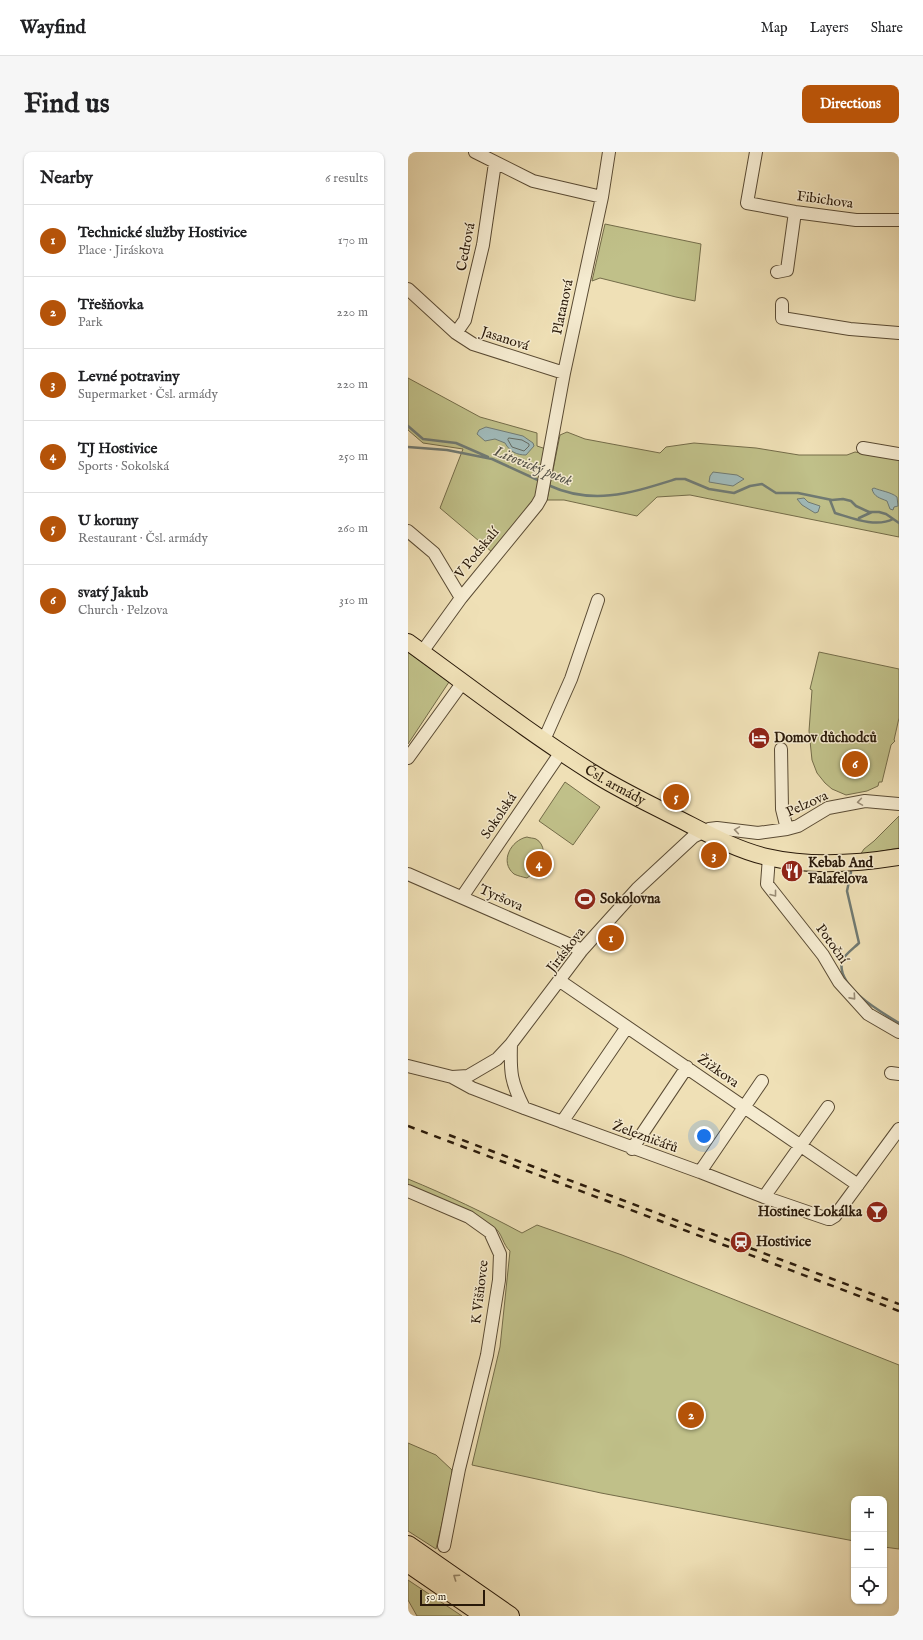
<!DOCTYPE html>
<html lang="en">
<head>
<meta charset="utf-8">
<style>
	body { margin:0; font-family:"IM FELL English",serif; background:#f6f6f6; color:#202124 }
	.controls { position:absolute; right:12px; bottom:12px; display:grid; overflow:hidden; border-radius:8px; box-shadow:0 1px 3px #0004 }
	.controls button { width:36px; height:36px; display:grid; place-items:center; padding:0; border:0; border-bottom:1px solid #e0e0e0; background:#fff; color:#202124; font:20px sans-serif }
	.scale { position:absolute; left:12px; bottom:10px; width:65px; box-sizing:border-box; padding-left:4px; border:2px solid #291909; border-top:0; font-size:11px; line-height:14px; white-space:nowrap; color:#291909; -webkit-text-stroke:3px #f5ebd0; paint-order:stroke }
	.you { position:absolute; left:296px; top:984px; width:14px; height:14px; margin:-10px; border:3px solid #fff; border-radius:50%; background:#1a73e8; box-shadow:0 0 0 6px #1a73e833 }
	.badge { display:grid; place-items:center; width:26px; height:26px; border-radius:50%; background:#b45309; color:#fff; font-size:13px; font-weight:700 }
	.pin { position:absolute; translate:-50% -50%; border:2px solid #fff; box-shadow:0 1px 4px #0006 }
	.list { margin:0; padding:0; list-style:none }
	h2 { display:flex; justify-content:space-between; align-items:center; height:52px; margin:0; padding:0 16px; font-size:17px }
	h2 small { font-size:13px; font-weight:400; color:#757577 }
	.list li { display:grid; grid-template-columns:26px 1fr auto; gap:12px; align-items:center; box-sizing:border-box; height:72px; padding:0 16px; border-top:1px solid #e0e0e0 }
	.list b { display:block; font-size:15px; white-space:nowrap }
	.list p { margin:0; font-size:13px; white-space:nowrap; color:#757577 }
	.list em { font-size:13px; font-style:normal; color:#757577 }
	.icon { flex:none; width:22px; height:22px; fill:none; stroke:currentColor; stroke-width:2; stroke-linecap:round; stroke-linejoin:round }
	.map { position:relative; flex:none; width:491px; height:1464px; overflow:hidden; border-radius:8px }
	header { display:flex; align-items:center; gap:24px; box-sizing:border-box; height:56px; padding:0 20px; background:#fff; border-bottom:1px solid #e0e0e0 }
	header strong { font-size:19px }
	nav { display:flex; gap:22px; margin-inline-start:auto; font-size:14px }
	.intro { display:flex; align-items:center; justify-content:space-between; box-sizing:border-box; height:96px; padding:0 24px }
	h1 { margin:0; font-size:28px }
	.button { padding:10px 18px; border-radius:8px; background:#b45309; color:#fff; font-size:14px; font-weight:700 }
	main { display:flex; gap:24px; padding:0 24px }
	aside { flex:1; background:#fff; border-radius:8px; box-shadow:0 1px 3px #0004 }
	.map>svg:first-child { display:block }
	.green { fill:#c0c089; stroke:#746c49 }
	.water { fill:#a0baba; stroke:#707a73 }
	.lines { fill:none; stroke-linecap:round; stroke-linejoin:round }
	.shore { stroke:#646a62; stroke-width:1 }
	.stream { stroke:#707a73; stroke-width:2.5 }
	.minor-casing { stroke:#5a4b34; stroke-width:14 }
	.major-casing { stroke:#291909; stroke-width:18 }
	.highway-casing { stroke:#291909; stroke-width:20 }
	.minor { stroke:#f5ebd0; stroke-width:12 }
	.major { stroke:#efe0b6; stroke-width:16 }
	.highway { stroke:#efe0b6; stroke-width:18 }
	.rail { stroke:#291909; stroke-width:2.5; stroke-dasharray:7 7; stroke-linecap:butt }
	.oneway { stroke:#998c76 }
	.oneway2 { stroke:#968668 }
	.labels { text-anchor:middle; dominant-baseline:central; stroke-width:3; stroke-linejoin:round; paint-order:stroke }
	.street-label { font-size:14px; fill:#291909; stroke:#f5ebd0 }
	.poi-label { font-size:14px; font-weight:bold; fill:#291909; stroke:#f5ebd0; text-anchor:start }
	.water-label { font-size:15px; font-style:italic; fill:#535147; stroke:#f5ebd0 }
</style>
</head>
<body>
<header>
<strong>Wayfind</strong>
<nav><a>Map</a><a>Layers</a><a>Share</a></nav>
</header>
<div class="intro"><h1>Find us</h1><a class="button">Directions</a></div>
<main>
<aside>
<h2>Nearby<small>6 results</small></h2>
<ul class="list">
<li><span class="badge">1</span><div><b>Technické služby Hostivice</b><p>Place · Jiráskova</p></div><em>170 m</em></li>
<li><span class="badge">2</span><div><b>Třešňovka</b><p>Park</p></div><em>220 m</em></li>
<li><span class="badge">3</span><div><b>Levné potraviny</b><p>Supermarket · Čsl. armády</p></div><em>220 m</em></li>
<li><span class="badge">4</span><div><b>TJ Hostivice</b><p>Sports · Sokolská</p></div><em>250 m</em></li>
<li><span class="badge">5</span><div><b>U koruny</b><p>Restaurant · Čsl. armády</p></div><em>260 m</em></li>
<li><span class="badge">6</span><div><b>svatý Jakub</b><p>Church · Pelzova</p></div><em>310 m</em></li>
</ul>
</aside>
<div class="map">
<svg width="491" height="1464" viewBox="0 0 491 1464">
	<rect width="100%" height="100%" fill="#efe0b6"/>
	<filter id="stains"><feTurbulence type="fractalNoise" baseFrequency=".005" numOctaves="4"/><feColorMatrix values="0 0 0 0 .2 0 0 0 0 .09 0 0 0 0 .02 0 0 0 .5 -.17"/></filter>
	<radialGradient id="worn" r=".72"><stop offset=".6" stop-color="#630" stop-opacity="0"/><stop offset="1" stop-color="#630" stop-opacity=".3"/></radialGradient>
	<path class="green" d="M197,72L293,92L287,149L268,145L192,126L184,129Z
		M0,226L72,265L129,281V294L138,297L127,347L84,400L32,356L55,297L15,291L0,278Z
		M159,280L177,287L252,301L258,295L286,291L348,296L391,303H439L447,300L491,307V385L282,343L249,345L229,364L156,348H139L152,283Z
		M0,500L41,530L0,592Z
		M411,500L491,517V566L486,588L487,589L483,593L474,630H471L470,634L459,639L438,643L424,637L417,631L409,621L404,608L401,579L404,538L402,537Z
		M157,630L192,655L165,693L131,669Z
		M491,664V696L452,703L456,697L466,689Z
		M119,685C121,686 126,686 128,687C137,692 137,705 133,713C131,719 124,722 119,726C115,725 110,724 106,722C91,710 103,688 119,685Z
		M0,1027C39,1043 77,1061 114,1081L129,1073L214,1103L491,1213V1397L476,1395V1347H446V1389L193,1341L64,1313L92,1195L102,1099C95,1093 94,1081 87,1076C62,1057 29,1048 0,1036Z
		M0,1291L28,1303L44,1318L42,1337L28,1397L0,1379Z
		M0,1428L54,1464H9L0,1448Z"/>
	<path class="water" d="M78,275L115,284L125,291L126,294L118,303C109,303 102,300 97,291L87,287L77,289L69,282L71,278Z
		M305,320L329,323L336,327L325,334L301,330L302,324Z
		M466,336C473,339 483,340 489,345L490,354L486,355L485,358L482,357L479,349C472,346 466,345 464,337Z
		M396,346L400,350L412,354L410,360L407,361L394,353L389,347Z"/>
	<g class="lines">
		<path class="shore" d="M101,286L114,288L121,292V294L116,299L104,295L100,288Z"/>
		<path class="stream" d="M0,274L15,287L48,291L80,305
			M0,295L39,298L84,307L132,329
			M140,333C185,354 223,341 268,327H277L301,337L326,341L342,334L354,332L368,341H390L424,348L435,347L443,349L448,354L461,360H471L478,362L491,371
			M422,348L427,361C444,366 468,376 485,367
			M451,366L464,360
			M443,720L439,739L451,791C446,796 436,803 434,809C428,835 473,860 491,871"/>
		<g class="minor-casing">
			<path id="minor" d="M67,0L125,29L194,45
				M348,0L339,51L387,60L448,68H491
				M369,120L379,118L387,60
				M0,137L48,181L65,192L156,221
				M374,152V166L442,177L491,181
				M48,181L57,168L75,93L87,11
				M455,296L491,302
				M0,379L26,401L53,446
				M14,500L53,446L129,353L133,346L156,221L194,45L201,0
				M136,588L163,527L190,448
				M373,597L374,657L379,677
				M0,606L55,530
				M361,705L359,732L415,803L431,830L460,862L491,880
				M0,722L174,798
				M54,745L153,600
				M152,829L450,1033
				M103,892C102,921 103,930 116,956
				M0,914L44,925L60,924L89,907L103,892L174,798L229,737L285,685L301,677L309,676L350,681L379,677L390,674L420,656L457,649L491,652
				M483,921L491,922
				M44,925L64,936L116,956L292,1020L356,1045L420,1067H422L427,1064L491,977
				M154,970L219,875
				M224,997L279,915
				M292,1020L354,929
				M0,1039L61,1065L82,1080L92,1102L91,1128L79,1203L51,1317L36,1394
				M356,1045L420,955"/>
		</g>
		<g class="major-casing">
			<g id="major">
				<path id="s1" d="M0,490C61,534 121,581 185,621C210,637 238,650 265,664C295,679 325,697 359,705C402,715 448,712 491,705"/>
			</g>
		</g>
		<g class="highway-casing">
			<path id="highway" d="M0,1393L102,1464
				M0,1411L77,1464"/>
		</g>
		<use href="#minor" class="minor"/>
		<use href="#major" class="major"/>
		<use href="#highway" class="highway"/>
		<path class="rail" d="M0,974L491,1159
			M41,983L491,1152"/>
	</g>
	<defs><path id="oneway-chevron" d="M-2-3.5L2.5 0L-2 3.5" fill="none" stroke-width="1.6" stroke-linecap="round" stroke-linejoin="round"/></defs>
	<g class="oneway">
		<use href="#oneway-chevron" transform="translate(452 650) rotate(171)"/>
		<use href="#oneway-chevron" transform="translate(329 678) rotate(-171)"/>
		<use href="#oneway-chevron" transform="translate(366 742) rotate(52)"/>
		<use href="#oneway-chevron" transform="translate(445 845) rotate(48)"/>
	</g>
	<use class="oneway2" href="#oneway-chevron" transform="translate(48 1425) rotate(-146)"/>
	<defs>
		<g id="hotel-disc" transform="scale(1.15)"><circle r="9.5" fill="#8f2418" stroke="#f5ebd0"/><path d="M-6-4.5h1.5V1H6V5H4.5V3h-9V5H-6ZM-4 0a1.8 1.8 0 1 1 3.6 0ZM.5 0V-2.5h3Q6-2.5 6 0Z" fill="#fff"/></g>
		<g id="restaurant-disc" transform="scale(1.15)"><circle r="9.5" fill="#8f2418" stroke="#f5ebd0"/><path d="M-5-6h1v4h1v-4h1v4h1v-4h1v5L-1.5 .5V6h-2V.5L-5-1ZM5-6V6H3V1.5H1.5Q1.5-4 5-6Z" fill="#fff"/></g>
		<g id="stadium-disc" transform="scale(1.15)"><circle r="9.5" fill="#8f2418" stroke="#f5ebd0"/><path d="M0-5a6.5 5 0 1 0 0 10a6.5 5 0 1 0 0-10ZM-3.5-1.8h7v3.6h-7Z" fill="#fff"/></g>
		<g id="bar-disc" transform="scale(1.15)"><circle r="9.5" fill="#8f2418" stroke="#f5ebd0"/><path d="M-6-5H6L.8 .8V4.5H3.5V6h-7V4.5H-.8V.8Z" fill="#fff"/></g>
		<g id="station-disc" transform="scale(1.15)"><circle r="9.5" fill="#8f2418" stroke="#f5ebd0"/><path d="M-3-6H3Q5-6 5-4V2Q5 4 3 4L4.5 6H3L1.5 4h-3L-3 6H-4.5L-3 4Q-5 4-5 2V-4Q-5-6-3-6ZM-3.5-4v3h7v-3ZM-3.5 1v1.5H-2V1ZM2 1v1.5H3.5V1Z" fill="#fff"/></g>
	</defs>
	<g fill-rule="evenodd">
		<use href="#hotel-disc" x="351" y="586"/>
		<use href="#restaurant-disc" x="384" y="719"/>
		<use href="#stadium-disc" x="177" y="747"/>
		<use href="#bar-disc" x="469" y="1060"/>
		<use href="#station-disc" x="333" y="1090"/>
	</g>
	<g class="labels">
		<g class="street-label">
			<text transform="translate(417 48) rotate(8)">Fibichova</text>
			<text transform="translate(58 95) rotate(-79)">Cedrová</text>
			<text transform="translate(155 155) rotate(-78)">Platanová</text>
			<text transform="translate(97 187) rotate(18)">Jasanová</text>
			<text transform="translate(69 401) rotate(-51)">V Podskalí</text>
			<text stroke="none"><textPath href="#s1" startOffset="252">Čsl. armády</textPath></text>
			<text transform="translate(399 652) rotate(-24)">Pelzova</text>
			<text transform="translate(91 664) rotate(-56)">Sokolská</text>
			<text transform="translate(93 746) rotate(24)">Tyršova</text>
			<text transform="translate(424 792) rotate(54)">Potoční</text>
			<text transform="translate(158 798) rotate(-52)">Jiráskova</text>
			<text transform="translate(310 919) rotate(35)">Žižkova</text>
			<text transform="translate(237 985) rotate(20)">Železničářů</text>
			<text transform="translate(72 1140) rotate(-83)">K Višňovce</text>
		</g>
		<g class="poi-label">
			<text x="366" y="586">Domov důchodců</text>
			<text x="400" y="711">Kebab And<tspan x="400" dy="16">Falafelova</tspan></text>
			<text x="192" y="747">Sokolovna</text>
			<text x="454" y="1060" text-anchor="end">Hostinec Lokálka</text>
			<text x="348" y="1090">Hostivice</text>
		</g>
		<g class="water-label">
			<text transform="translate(125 314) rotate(22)">Litovický potok</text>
		</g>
	</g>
	<rect width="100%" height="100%" filter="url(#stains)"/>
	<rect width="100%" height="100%" fill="url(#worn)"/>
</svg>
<div class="controls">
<button>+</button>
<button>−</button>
<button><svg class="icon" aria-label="locate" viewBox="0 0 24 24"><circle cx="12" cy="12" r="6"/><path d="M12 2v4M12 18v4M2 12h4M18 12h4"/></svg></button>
</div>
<div class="scale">50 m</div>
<div class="you"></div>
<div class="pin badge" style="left:203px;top:786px">1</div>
<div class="pin badge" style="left:283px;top:1263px">2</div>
<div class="pin badge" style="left:306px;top:703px">3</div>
<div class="pin badge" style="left:131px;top:712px">4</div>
<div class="pin badge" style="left:268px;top:645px">5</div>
<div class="pin badge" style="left:447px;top:612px">6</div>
</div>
</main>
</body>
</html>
